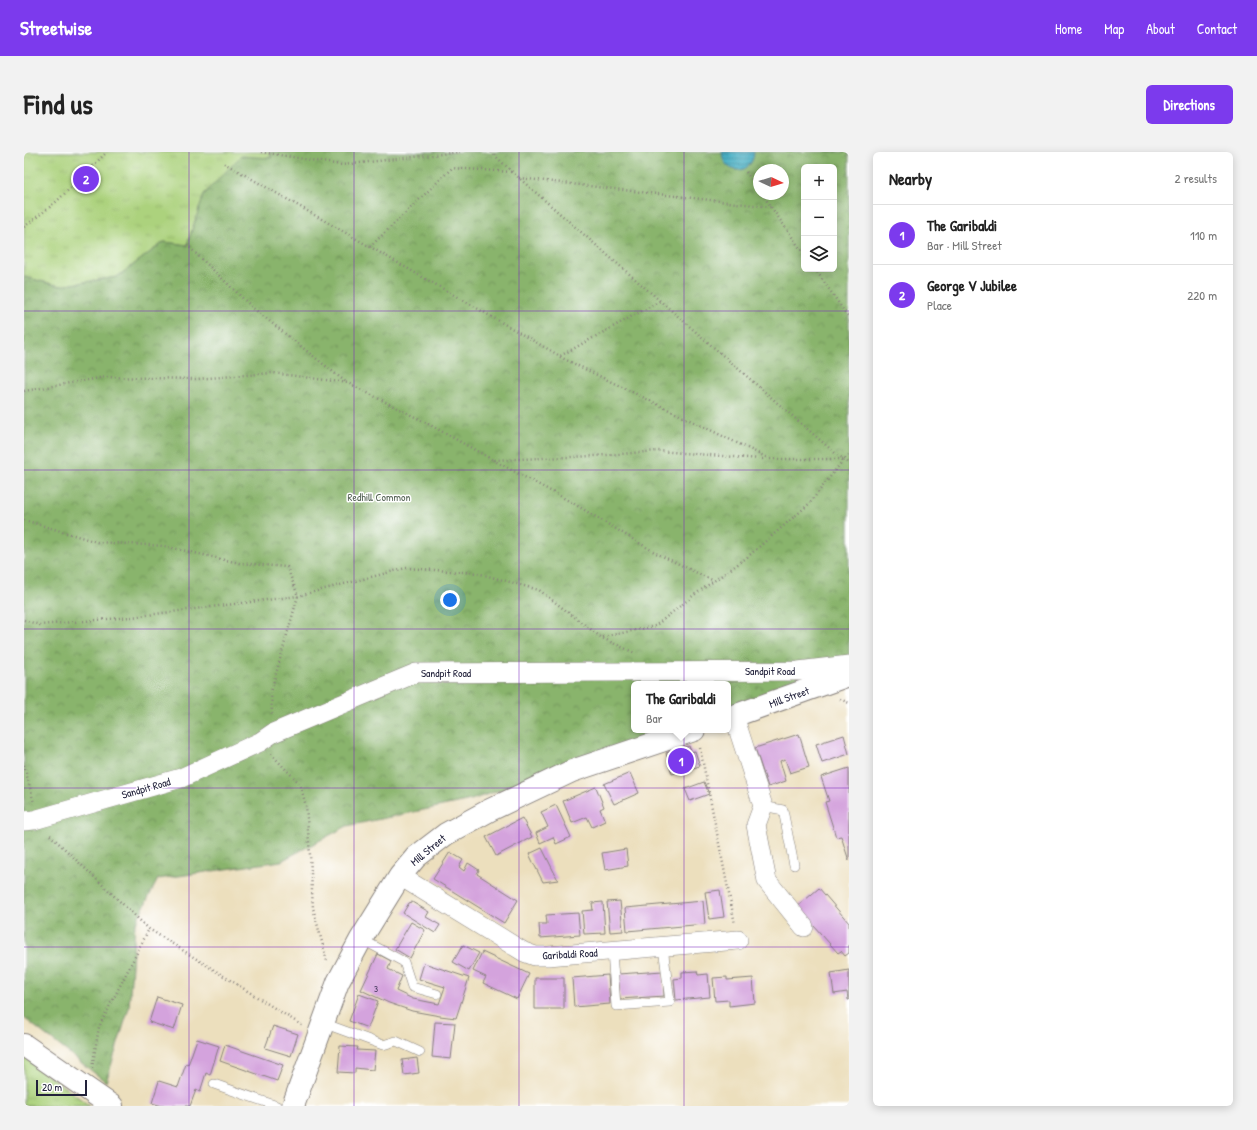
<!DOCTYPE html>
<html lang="en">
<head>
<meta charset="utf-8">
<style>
	body { margin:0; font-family:"Patrick Hand",sans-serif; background:#f2f2f2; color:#222 }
	.controls { position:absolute; right:12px; top:12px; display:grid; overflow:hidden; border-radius:6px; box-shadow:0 2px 10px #0003 }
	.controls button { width:36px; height:36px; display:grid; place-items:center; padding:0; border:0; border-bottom:1px solid #e0e0e0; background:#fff; color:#222; font:20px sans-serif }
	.compass { position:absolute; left:729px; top:12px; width:36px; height:36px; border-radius:50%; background:#fff; box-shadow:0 2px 10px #0003; rotate:94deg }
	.scale { position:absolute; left:12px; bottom:10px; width:51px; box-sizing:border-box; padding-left:4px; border:2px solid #22223b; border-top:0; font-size:11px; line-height:14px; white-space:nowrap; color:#22223b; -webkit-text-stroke:3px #fff; paint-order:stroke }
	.you { position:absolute; left:426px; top:448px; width:14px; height:14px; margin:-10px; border:3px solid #fff; border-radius:50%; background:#1a73e8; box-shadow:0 0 0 6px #1a73e833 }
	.badge { display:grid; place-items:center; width:26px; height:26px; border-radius:50%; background:#7c3aed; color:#fff; font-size:13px; font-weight:700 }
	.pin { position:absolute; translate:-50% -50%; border:2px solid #fff; box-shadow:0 1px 4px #0006 }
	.popup { position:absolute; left:607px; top:529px; width:100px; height:52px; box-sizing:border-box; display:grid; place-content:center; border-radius:6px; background:#fff; filter:drop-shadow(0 1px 3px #0005); font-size:13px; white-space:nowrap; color:#767676 }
	.popup b { font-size:15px; color:#222 }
	.popup::after { content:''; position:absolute; left:50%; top:100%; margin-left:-8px; border:8px solid transparent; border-top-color:#fff }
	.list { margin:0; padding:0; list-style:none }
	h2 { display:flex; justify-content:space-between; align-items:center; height:52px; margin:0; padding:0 16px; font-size:17px }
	h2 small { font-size:13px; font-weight:400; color:#767676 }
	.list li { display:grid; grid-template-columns:26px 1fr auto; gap:12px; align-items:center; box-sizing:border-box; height:60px; padding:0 16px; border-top:1px solid #e0e0e0 }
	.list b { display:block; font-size:15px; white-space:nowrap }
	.list p { margin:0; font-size:13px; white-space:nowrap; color:#767676 }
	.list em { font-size:13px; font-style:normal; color:#767676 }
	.icon { flex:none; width:22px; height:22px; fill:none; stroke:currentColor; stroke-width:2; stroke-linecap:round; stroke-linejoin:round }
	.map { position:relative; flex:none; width:825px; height:954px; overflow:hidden; border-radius:6px }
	header { display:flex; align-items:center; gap:24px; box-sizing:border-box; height:56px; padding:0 20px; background:#7c3aed; color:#fff }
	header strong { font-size:19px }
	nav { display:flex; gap:22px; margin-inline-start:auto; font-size:14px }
	.intro { display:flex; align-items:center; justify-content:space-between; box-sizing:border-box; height:96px; padding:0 24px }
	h1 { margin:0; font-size:28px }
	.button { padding:10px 18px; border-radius:6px; background:#7c3aed; color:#fff; font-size:14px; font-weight:700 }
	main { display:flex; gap:24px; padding:0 24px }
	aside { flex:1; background:#fff; border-radius:6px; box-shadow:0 2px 10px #0003 }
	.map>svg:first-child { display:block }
	.grass { fill:url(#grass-tufts); stroke:#677a5c }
	.forest { fill:url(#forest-crowns); stroke:#566b54; fill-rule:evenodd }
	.water { fill:url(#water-rules); stroke:#32687e }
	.building { fill:#d4a3dd }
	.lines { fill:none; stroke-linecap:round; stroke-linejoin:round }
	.service-casing { stroke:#87807c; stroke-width:10 }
	.minor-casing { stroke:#87807c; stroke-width:20 }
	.tertiary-casing { stroke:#87807c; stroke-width:24 }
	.primary-casing { stroke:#87807c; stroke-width:24 }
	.path { stroke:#87807c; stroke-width:2.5; stroke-dasharray:1 3; stroke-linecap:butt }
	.service { stroke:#fff; stroke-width:9 }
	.minor { stroke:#fff; stroke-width:19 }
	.tertiary { stroke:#fff; stroke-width:22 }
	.primary { stroke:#fff; stroke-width:22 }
	.grid { fill:none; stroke:#7b2cbf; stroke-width:1; stroke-opacity:0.55 }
	.labels { text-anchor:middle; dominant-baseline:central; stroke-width:3; stroke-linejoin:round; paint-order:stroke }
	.number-label { font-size:9px; fill:#4e4264 }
	.park-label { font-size:11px; fill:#526052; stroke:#fff }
	.street-label { font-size:11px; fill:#22223b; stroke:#fff }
</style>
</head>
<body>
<header>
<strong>Streetwise</strong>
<nav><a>Home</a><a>Map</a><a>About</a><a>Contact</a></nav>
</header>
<div class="intro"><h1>Find us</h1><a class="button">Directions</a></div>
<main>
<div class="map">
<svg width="825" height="954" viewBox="0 0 825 954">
	<defs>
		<pattern id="grass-tufts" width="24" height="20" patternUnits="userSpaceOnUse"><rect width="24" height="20" fill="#acd27d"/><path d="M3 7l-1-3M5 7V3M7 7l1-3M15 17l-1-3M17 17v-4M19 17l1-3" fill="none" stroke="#94b46d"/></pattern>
		<pattern id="forest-crowns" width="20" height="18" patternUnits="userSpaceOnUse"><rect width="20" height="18" fill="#89b46c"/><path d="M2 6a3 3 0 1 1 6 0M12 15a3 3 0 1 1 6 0" fill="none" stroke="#70925a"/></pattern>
		<pattern id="water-rules" width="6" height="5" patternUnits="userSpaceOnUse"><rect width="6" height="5" fill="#43adc2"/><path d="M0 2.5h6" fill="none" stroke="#388c9f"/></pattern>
	</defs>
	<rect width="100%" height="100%" fill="#fff"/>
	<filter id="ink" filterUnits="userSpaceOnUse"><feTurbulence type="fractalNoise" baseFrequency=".025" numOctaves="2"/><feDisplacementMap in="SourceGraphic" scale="8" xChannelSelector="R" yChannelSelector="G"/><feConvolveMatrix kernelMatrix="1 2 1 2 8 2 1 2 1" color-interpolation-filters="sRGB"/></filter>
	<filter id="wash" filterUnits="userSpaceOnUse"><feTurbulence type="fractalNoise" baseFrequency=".012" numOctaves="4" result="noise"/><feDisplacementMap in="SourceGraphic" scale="16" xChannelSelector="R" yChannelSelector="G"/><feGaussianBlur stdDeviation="0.9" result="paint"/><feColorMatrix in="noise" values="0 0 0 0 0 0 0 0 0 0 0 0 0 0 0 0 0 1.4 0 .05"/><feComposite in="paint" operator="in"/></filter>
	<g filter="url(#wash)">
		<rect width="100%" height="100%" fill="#ecdfbd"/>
		<path class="grass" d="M0,0H247V6L180,42L163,93L140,90L93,125L36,134L0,125Z
			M0,905L66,954H0Z"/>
		<path class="forest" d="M247,0H825V514L704,560V532H610V578H651L447,648L323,674L257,709L134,727L111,772L105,856L82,930L0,866V125L36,134L93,125L140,90L163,93L180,42L217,4L247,6ZM780,15H810V117H780ZM735,18H759V42H735Z"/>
		<path class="water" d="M698,0H730C729,24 699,24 698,0Z"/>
		<g id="blocks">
			<path class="building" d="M775,582L785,615L766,621L761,607L756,609L762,629L744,635L731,596Z
				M820,583L825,602L798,611L792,592Z
				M665,594L667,600L671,599L676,614L648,622L642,601Z
				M825,616V709L817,684L812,685L801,650L805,649L797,625Z
				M606,621L615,641L590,652L580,632Z
				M680,630L685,642L666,649L661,637Z
				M572,635L580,655L576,657L581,669L568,675L563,665L548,671L539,649Z
				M532,653L547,685L532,692L529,685L516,691L512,681L524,675L517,660Z
				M498,666L508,685L472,704L462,685Z
				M518,696L534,728L519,730L505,702Z
				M602,697L604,714L581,718L578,701Z
				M426,700L439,708L435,715L440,719L444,711L455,718L453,722L494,748L480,771L409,727Z
				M795,736L825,771V801L821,804L817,799L814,801L773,755Z
				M696,738L700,765L685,767L681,740Z
				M596,749L599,779L586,780L583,750Z
				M679,749L681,772L603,779L601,756Z
				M388,750L405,760L402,765L416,773L411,781L379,761L385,751Z
				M579,750L581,781L560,782L558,759L569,758L568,751Z
				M554,761L556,783L516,786L515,772H523L522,763Z
				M387,770L401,778L386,806L371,797Z
				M439,793L455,801L445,819L429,810Z
				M458,800L505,822L493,847L459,831L462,825L449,819Z
				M354,802L367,809L364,817L378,824L372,839L389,847L415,852L421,835L395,827L400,811L445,826L432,866L416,864L388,859L365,851L337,838Z
				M825,818V848H824L823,840L810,842L807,821Z
				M639,819L640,844L596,847L594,822Z
				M673,819L674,823L684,822L686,845L652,848L650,827L658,826V820Z
				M584,823L586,852L550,855L548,826Z
				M703,825V828L729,826L731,851L705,854V848L691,849L689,826Z
				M511,826H540V857H511Z
				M335,842L354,849L344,876L325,869Z
				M133,845L158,853L150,878L125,870Z
				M411,870L431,871L427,907L408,905Z
				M249,874L274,882L267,904L241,896Z
				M173,887L195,894L186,923L182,921L176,940L172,938L166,954H138L128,951L135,929L154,935L162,912L164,913Z
				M201,893L259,913L253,929L196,909Z
				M316,894L334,895L333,898L351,899L349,918L331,916V921L314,920Z
				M393,906L395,921L380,923L378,908Z"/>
		</g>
	</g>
	<g filter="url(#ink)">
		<use href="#blocks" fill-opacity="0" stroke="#87807c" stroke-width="1"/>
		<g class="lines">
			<g class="service-casing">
				<path id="service" d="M739,654L759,658L770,713
					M337,787L380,810L388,835L413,842
					M588,800L592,854L646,850L639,795
					M299,871L359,893L372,889L396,900
					M190,932L253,954"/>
			</g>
			<g class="minor-casing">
				<path id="minor" d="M710,564L739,654L732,673L743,729L780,775
					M0,669L10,668L157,626L236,590L249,581L392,521L774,519L825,513
					M376,724L500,800L511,804H524L714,788"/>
			</g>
			<g class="tertiary-casing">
				<path id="tertiary" d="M704,566L825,523
					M269,954L314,830L337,787L376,724L392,705L422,682L466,658L548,619L670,578"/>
			</g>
			<g class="primary-casing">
				<path id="primary" d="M0,893L88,954"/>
			</g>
			<path class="path" d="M237,0L317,13L436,0
				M467,0L495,26L811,301L825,311
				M200,11L536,204L636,149
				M722,20L735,38
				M495,26L747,55
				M738,42L780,102
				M0,75L31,51L83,0
				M163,93L229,156L323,231
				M346,95L428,16L488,20
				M791,117L825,166
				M536,205L744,306
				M0,239L81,225L172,227L249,221L324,231L399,269L469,308L570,304L634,299L737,307H820
				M469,308L547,350L632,401L690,429
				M0,368L73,390L140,394L215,411L263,415L274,444L247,539L248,562
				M0,468L16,473L107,465L274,444L382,416L453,421L515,438L578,486L611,501
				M579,485L631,474L670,443L721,407L785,352L820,307L825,303
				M816,547L825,551
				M676,596L711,772
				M247,602L276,632L282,654L286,703L289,756L303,809
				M0,613L10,651
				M26,683L125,777L279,874
				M68,916L75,875L125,777"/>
			<use href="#service" class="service"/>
			<use href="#minor" class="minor"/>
			<use href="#tertiary" class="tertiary"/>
			<use href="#primary" class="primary"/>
		</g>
	</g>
	<path class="grid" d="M165,0V954M330,0V954M495,0V954M660,0V954M0,159H825M0,318H825M0,477H825M0,636H825M0,795H825"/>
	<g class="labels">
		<g class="number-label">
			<text x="352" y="837">3</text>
		</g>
		<g class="park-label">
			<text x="355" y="345">Redhill Common</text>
		</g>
		<g class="street-label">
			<text x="746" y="519">Sandpit Road</text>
			<text x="422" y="521">Sandpit Road</text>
			<text transform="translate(765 545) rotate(-20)">Mill Street</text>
			<text transform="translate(122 636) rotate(-16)">Sandpit Road</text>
			<text transform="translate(404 698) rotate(-40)">Mill Street</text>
			<text transform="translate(546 802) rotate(-3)">Garibaldi Road</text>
		</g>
	</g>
</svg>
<div class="controls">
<button>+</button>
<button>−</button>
<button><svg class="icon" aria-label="layers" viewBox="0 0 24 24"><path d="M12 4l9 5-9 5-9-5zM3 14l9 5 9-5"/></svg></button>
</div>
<svg class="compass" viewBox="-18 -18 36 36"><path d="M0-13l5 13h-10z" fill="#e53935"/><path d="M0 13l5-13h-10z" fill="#767676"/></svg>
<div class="scale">20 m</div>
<div class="you"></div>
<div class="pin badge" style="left:657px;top:609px">1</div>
<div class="popup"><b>The Garibaldi</b>Bar</div>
<div class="pin badge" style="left:62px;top:27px">2</div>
</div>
<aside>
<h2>Nearby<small>2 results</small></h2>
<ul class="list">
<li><span class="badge">1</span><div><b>The Garibaldi</b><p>Bar · Mill Street</p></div><em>110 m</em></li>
<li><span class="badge">2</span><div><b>George V Jubilee</b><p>Place</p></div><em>220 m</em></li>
</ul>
</aside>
</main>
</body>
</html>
